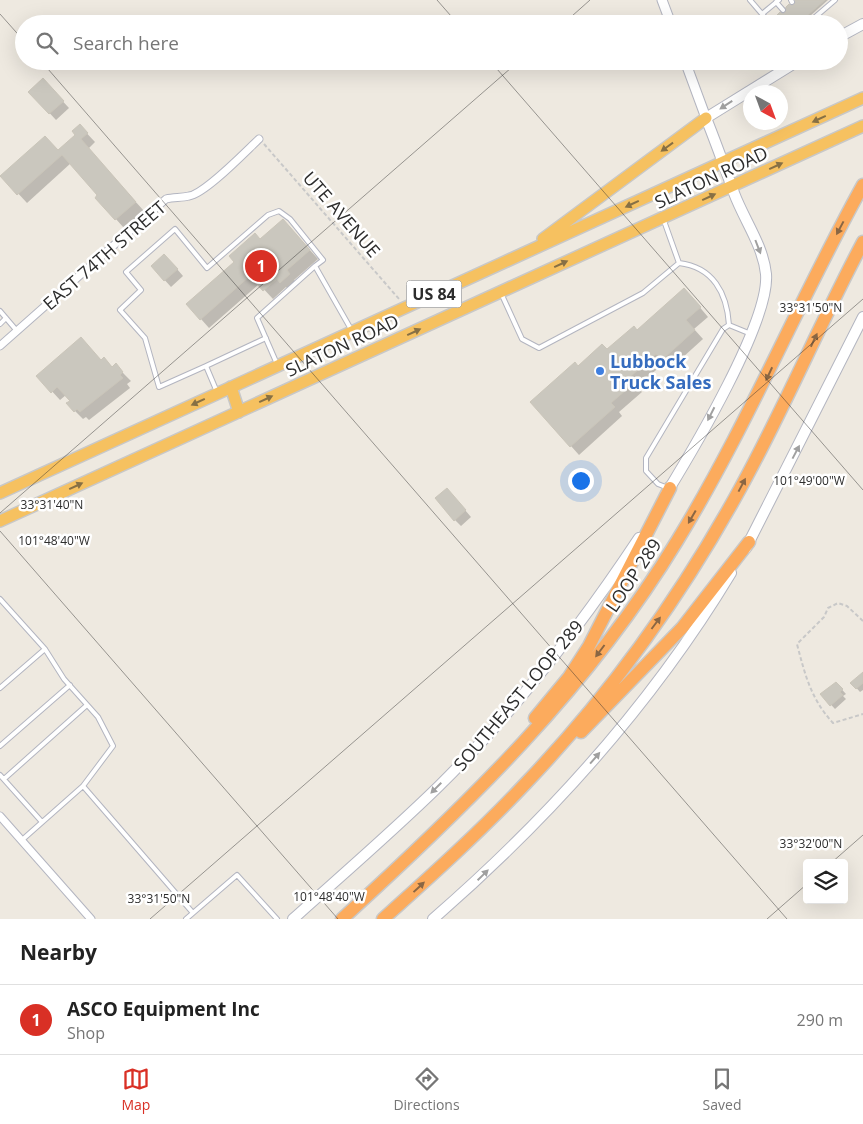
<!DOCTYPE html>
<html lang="en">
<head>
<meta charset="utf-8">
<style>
	body { margin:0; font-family:"Open Sans",sans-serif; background:#f6f6f6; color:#222 }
	.controls { position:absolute; right:15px; bottom:15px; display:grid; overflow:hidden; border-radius:5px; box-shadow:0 5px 20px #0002 }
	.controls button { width:45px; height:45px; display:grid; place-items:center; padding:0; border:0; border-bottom:1px solid #e0e0e0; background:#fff; color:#222; font:25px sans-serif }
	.compass { position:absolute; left:743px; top:85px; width:45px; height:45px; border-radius:50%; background:#fff; box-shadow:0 5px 20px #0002; rotate:139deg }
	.you { position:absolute; left:580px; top:480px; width:18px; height:18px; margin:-12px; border:4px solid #fff; border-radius:50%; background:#1a73e8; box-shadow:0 0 0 8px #1a73e833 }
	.badge { display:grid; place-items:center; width:32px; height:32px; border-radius:50%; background:#d93025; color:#fff; font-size:16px; font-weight:700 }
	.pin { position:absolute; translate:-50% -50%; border:2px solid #fff; box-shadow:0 1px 5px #0006 }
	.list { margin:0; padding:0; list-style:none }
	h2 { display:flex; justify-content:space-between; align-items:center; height:65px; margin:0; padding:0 20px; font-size:21px }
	h2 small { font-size:16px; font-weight:400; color:#767676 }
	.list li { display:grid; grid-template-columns:32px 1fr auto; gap:15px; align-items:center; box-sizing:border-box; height:70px; padding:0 20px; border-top:1px solid #e0e0e0 }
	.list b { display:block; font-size:19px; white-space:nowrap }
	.list p { margin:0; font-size:16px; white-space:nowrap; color:#767676 }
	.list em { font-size:16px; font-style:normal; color:#767676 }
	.icon { flex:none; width:28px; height:28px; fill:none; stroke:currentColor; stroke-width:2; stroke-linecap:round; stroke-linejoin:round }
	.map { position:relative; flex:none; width:863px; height:919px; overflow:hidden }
	.search { position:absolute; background:#fff; box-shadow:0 5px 20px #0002; left:15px; right:15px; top:15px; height:55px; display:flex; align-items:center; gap:12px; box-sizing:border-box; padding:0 18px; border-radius:28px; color:#767676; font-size:19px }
	.sheet { height:135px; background:#fff }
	nav { display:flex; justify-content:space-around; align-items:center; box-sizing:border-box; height:70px; border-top:1px solid #e0e0e0; background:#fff; font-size:14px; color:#767676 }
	nav a { display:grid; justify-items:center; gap:2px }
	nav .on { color:#d93025 }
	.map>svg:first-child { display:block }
	.shadow { fill:#0003 }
	.building { fill:#cac7be; stroke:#cac5b9 }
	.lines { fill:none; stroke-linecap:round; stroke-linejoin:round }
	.service-casing { stroke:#b3b5c0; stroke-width:6 }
	.minor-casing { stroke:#b3b5c0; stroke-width:9 }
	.tertiary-casing { stroke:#b3b5c0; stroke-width:11 }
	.secondary-casing { stroke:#b3b5c0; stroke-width:12 }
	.trunk-casing { stroke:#c8c8c8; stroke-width:14 }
	.motorway-casing { stroke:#c8c8c8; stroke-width:15 }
	.path { stroke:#c8c8c8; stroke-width:2; stroke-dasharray:4 2.5; stroke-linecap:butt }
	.service { stroke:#fff; stroke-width:4 }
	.minor { stroke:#fff; stroke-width:7 }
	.tertiary { stroke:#fff; stroke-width:9 }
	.secondary { stroke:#fff; stroke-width:10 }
	.trunk { stroke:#f6c160; stroke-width:11 }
	.motorway { stroke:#fcab5d; stroke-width:12 }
	.oneway { fill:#a0a0a0 }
	.oneway2 { fill:#877044 }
	.oneway3 { fill:#8a6643 }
	.ticks { fill:none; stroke:#2d2d2d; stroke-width:1; stroke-opacity:0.45 }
	.shop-dot { fill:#3f7fe0; stroke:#fff; stroke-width:2 }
	.labels { text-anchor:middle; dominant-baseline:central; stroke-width:5; stroke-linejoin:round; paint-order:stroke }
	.shield { fill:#fff; stroke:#6c6c6c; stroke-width:1 }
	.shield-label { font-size:16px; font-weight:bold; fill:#2d2d2d }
	.street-label { font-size:18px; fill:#2d2d2d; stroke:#fff }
	.shop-label { font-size:18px; font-weight:bold; fill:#366cbe; stroke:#fff; text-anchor:start }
	.ticks-label { font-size:12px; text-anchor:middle; fill:#2d2d2d; stroke:#fff; stroke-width:5; stroke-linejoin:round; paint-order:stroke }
</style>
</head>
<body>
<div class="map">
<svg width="863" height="919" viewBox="0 0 863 919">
	<rect width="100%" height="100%" fill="#eee9e0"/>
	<path class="shadow" d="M796,0H828L801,24H782L786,14L795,6Z
		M43,80L69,108L56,120L30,92Z
		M80,126L95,142L88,149L144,211L124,228L97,198L99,195L71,163L27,203L2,176L58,151L77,135Z
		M291,229L318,259L294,280L297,283L289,290L286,287L273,299L259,284L209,328L201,319L261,240Z
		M171,262L183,276L171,287L152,266Z
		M692,298L708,317L694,329L703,339L671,368L665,362L637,387L642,392L619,412L622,416L579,455L571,446L578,367Z
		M104,359L113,368L116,365L124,374L131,381L127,384L130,388L89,420L86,417L83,419L75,411L71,401L66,395L60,400L38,376Z
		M453,496L471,517L461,526L455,520Z
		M863,675V690L860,692L852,683Z
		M836,683L846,694L843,696L846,699L835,709L822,695Z"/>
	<path class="building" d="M795,0H825L798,24H781L775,17L780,12L785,13L786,7L789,4L794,5Z
		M43,78L64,101L49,114L28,92Z
		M80,124L88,133L81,139L136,202L115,220L95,198L97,195L62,155L17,195L0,176L45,136L58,150L75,135L72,131Z
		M283,219L310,250L287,270L290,274L280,283L277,279L263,291L250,276L200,320L186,304L234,262L229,256L255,233L260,239Z
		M164,254L178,269L164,281L151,266Z
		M684,288L701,307L686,320L695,330L662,360L656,354L630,377L634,383L611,403L615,407L570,447L530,402L575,362L578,366L602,344L607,349L634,326L637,330Z
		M81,337L101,360L104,357L112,367L116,363L123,372L120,375L123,378L80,412L77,409L74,412L66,403L70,401L57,387L51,393L36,376Z
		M447,488L466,510L454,521L435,498Z
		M863,672V683L856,689L850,683Z
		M836,682L843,689L840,692L843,695L830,706L820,694Z"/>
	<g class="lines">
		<g class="service-casing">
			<path id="service" d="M750,0L762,14L779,0
				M791,0L792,2
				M776,2L783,10
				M762,14L771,24
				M807,24L835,0
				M663,218L679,263
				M501,293L522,339L539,348L643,293L679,263C713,267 727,293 729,325
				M0,311L17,331
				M0,324L6,318
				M277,364L257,318L315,266
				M206,366L266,338
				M217,392L206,366L159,387L145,338L120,310L141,290L126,272L175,229L207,268L268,215L279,211L290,219L323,260L315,266L352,331
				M668,488L658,484L646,471V458L723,329L729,325L751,334
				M0,599L45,649L64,679L98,717L113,746L83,786
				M0,688L45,649
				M0,746L70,685
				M0,775L42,822
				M4,779L87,705
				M22,840L83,786L193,913
				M186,919L237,875L277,919"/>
		</g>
		<g class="minor-casing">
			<path id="minor" d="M0,346L166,199C174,197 181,198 189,196C205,194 246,151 259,139
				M0,816L91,919"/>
		</g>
		<g class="tertiary-casing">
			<path id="tertiary" d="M662,0L671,24
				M685,61L706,118"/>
		</g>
		<g class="secondary-casing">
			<path id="secondary" d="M839,37L863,24
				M666,494C693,450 770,321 766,274C763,245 744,220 734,193C725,168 716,143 706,118L798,61
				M746,548L863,317
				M293,919C342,875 392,832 439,786C515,711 580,627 639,538
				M433,919C548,819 652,704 731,573"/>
		</g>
		<g class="trunk-casing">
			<path id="trunk" d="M543,239L706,118
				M231,387L239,412
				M0,493L863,98
				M0,521L863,126"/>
		</g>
		<g class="motorway-casing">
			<path id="motorway" d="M535,718L569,677L589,646L670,488
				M581,732L682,628L749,542
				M342,919C468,804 588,688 677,541C747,427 798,302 863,185
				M383,919C432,875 481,831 526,783C610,695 683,593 741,487C785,407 820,323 863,242"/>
		</g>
		<path class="path" d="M264,144L399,299
			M863,621L847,606L838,603L828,608L824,617L797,644C805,675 811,699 833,723L863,714"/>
		<use href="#service" class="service"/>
		<use href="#minor" class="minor"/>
		<use href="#tertiary" class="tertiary"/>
		<use href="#secondary" class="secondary"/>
		<use href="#trunk" class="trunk"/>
		<use href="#motorway" class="motorway"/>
	</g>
	<defs><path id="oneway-solid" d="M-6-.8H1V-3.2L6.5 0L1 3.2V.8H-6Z" transform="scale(1.25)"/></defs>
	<g class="oneway">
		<use href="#oneway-solid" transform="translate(726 105) rotate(147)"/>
		<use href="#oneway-solid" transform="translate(758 247) rotate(69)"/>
		<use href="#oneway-solid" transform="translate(711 414) rotate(117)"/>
		<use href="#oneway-solid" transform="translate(796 452) rotate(-62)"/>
		<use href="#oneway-solid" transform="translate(595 758) rotate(-49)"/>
		<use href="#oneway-solid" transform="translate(436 788) rotate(135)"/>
		<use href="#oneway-solid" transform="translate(483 875) rotate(-44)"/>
	</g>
	<g class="oneway2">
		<use href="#oneway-solid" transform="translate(819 119) rotate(155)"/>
		<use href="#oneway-solid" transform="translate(667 147) rotate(144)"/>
		<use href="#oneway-solid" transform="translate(776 166) rotate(-25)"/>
		<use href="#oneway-solid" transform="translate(709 197) rotate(-25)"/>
		<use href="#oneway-solid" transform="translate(632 204) rotate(155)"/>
		<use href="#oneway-solid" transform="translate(561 264) rotate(-25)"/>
		<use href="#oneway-solid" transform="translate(414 332) rotate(-25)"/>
		<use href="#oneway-solid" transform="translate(266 399) rotate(-25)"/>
		<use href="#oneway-solid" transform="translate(198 402) rotate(155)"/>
		<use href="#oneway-solid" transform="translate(76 486) rotate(-25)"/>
	</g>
	<g class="oneway3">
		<use href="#oneway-solid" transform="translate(840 228) rotate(118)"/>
		<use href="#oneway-solid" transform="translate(814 340) rotate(-65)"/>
		<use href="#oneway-solid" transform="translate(769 374) rotate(115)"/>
		<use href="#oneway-solid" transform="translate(742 485) rotate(-62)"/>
		<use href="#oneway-solid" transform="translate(692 517) rotate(120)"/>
		<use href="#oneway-solid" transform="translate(656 623) rotate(-53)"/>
		<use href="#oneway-solid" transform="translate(600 651) rotate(127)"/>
		<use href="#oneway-solid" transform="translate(419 887) rotate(-43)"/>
	</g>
	<path class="ticks" d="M437,0L458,24M0,14L24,41M563,24L590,0M41,61L787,919M490,61L863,490M0,513L519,61M0,531L338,919M831,863L863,835M150,919L863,299M767,919L807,884"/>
	<circle class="shop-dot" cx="600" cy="371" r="5"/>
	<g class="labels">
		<rect class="shield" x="406.5" y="280.5" width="55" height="27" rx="4"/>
		<g class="shield-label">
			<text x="434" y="294">US 84</text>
		</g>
		<g class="street-label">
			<text transform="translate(711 177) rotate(-25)">SLATON ROAD</text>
			<text transform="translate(342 214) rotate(49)">UTE AVENUE</text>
			<text transform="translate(104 255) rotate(-41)">EAST 74TH STREET</text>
			<text transform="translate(342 345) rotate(-25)">SLATON ROAD</text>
			<text transform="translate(633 575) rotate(-56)">LOOP 289</text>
			<text transform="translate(518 695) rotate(-50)">SOUTHEAST LOOP 289</text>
		</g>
		<g class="shop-label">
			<text x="610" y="361">Lubbock<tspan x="610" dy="21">Truck Sales</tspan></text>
		</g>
	</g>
	<g class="ticks-label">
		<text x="811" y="312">33°31'50"N</text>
		<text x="809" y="485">101°49'00"W</text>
		<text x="52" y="509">33°31'40"N</text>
		<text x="54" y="545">101°48'40"W</text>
		<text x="811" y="848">33°32'00"N</text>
		<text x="329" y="901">101°48'40"W</text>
		<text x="159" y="903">33°31'50"N</text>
	</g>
</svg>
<div class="controls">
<button><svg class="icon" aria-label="layers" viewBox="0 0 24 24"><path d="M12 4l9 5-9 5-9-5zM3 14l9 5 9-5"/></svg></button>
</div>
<svg class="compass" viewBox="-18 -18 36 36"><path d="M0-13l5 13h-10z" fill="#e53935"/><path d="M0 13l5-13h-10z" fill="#767676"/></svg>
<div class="you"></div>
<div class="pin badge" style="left:261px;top:266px">1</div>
<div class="search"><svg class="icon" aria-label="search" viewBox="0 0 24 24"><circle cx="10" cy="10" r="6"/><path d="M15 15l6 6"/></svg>Search here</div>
</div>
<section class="sheet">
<h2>Nearby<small></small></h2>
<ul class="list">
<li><span class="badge">1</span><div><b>ASCO Equipment Inc</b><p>Shop</p></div><em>290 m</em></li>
</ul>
</section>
<nav>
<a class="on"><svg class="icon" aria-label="map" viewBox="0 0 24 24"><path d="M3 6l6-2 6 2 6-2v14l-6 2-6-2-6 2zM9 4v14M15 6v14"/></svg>Map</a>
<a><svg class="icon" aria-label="directions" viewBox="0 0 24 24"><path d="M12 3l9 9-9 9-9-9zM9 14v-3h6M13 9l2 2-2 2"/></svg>Directions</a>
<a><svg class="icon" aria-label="saved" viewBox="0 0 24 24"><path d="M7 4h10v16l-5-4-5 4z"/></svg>Saved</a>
</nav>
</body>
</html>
